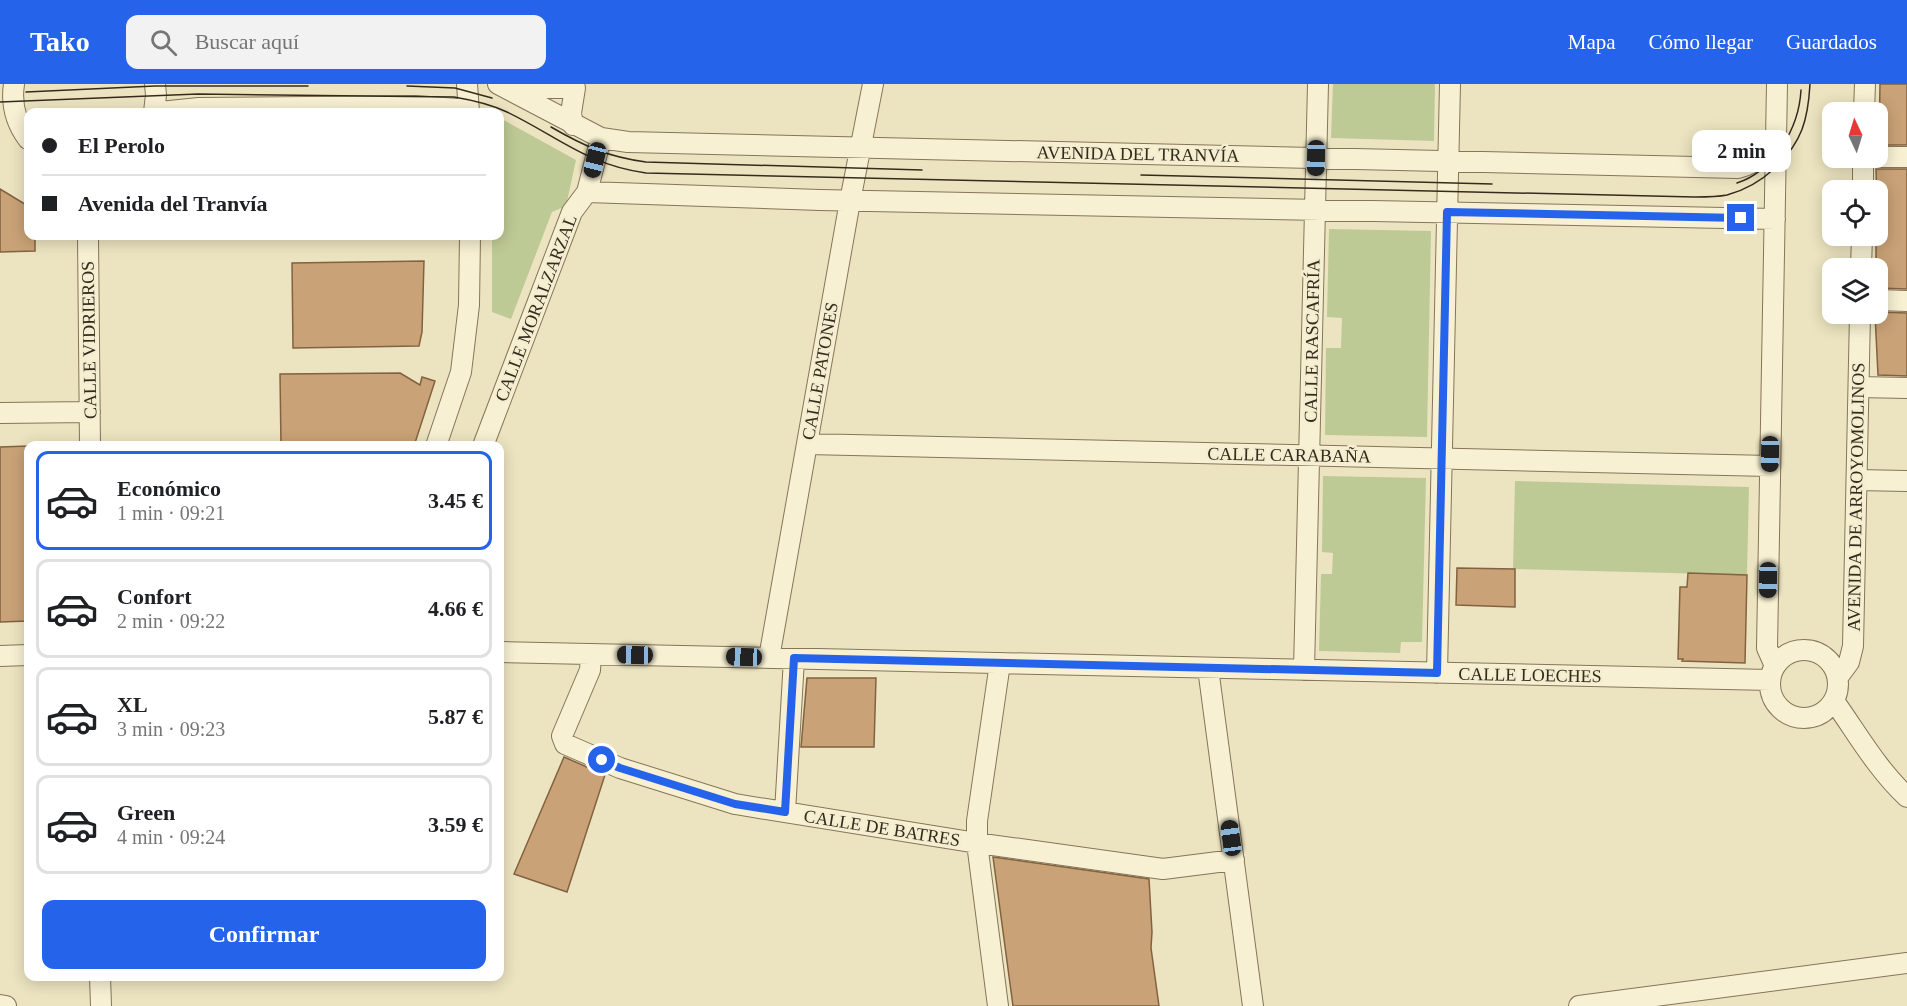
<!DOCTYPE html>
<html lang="es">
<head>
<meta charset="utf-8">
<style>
	body { margin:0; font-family:Georgia,serif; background:#f2f2f2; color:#202124; height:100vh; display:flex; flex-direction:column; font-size:22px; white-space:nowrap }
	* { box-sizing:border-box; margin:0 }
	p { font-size:20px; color:#757577 }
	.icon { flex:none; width:33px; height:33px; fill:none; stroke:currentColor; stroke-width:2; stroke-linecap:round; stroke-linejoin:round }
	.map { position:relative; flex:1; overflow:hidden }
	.side { position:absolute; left:24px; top:357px; width:480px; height:540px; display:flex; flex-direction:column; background:#fff; border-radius:12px; box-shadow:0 3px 15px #0003 }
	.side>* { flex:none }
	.top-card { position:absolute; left:24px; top:24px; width:480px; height:132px; border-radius:12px; box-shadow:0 3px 15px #0003; display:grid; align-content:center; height:132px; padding:0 18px; background:#fff }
	.needle { width:39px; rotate:356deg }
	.buttons { position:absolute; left:1822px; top:18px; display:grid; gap:12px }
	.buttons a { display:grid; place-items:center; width:66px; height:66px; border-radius:12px; background:#fff; box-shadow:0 3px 15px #0003; font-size:30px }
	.end { position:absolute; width:27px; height:27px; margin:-14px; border:8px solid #2563eb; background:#fff; box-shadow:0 0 0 3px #fff }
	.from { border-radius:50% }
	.bubble { position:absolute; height:42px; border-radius:12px; background:#fff; box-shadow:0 3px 15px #0003; font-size:20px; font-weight:600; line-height:42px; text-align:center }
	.car { position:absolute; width:18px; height:36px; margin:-18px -9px; border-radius:8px; box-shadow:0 0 4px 2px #0007; background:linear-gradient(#222 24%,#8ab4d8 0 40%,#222 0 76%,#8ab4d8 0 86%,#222 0) }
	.top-card b { display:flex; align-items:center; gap:21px; height:57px; font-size:22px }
	.top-card b+b { border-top:2px solid #e0e0e0 }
	.top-card i { width:15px; height:15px; background:#202124 }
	ul { padding:10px 0 0; list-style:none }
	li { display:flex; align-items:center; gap:18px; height:99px; margin:0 12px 9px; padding:0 6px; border:3px solid #e0e0e0; border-radius:12px }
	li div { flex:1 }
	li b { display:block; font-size:22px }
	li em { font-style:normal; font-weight:600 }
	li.selected { border-color:#2563eb }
	li>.icon { width:54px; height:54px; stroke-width:1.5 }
	.button { display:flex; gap:12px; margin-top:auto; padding:12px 18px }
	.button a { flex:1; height:69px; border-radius:12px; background:#2563eb; color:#fff; font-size:24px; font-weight:600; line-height:69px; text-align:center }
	header { display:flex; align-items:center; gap:36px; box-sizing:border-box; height:84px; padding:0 30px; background:#2563eb; color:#fff }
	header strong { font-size:28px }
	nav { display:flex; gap:33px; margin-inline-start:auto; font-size:21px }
	.search { width:420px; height:54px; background:#f2f2f2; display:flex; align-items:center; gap:15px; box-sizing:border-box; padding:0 21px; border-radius:12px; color:#757577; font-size:22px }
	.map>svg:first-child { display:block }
	.green { fill:#beca95 }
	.building { fill:#c9a277; stroke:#836240; stroke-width:1.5 }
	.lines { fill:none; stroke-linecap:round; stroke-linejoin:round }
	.minor-casing { stroke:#857559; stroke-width:22 }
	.minor { stroke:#f7f0d3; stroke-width:20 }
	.tram { stroke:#352b1d; stroke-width:1.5 }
	.route { stroke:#2563eb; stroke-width:8 }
	.labels { text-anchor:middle; stroke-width:5; stroke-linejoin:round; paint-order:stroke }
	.street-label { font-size:18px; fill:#352b1d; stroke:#f4edd0 }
</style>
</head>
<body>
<header>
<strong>Tako</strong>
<div class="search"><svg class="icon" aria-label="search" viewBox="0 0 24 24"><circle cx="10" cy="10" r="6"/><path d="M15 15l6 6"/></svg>Buscar aquí</div>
<nav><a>Mapa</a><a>Cómo llegar</a><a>Guardados</a></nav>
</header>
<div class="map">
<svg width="1907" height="922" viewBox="0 0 1907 922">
	<rect width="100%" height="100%" fill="#ece4c0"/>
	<path class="green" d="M1333 0H1435L1434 57 1331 54Z
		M500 34 576 76 566 122 552 128 511 235 492 228V152H500Z
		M1329 145 1431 147 1427 353 1325 351 1326 264H1341L1342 234 1327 233Z
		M1323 392 1426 394 1422 558H1401L1400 569 1319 567 1321 490H1332L1333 469 1322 468Z
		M1515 397 1749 403 1747 491 1513 485Z"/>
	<path class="building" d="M1880 0H1907V61H1879Z
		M1876 85H1907V205L1878 204V184H1876V152H1878Z
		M0 105 28 122V152H35V167L0 168Z
		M424 177 422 248 419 262 293 264 292 179Z
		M1878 228 1907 229V292L1878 291 1875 230H1878Z
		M400 289 420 301 422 293 435 297 414 362H281L280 290Z
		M28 362V537L0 538V363Z
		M1457 484 1515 485V523L1456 521Z
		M1688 489 1747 491 1745 579 1682 577 1683 575H1678L1680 503H1687Z
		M807 594H876L874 663H801Z
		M564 673 605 691 567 808 514 790Z
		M993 773 1149 795 1152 848 1151 864 1159 922H1013Z"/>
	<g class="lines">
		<g class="minor-casing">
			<path id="minor" d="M14 0C11 20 16 39 28 55
				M467 0 469 28
				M498 0 601 54 628 58 1738 84C1761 77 1765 72 1776 51
				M507 4H575L571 29 573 41
				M154 28 156 11 155 0
				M160 28 199 24 415 22 458 25 467 28
				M1864 28 1865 0
				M1878 73H1907
				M1863 106V74
				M587 108 820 116 1775 135
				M88 152 90 362
				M1861 184 1862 152
				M1878 216 1907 217
				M1859 303 1907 304
				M0 329 90 328
				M807 360 1770 382
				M436 362 461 288 469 221 470 152
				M483 362 572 128 587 108 601 54
				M1857 396 1907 397
				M1770 600a34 34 0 1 1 68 0a34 34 0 1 1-68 0Z
				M500 568 1770 596
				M591 570 590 586 562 652 565 660 620 684 735 720 753 723 977 759 1163 785 1234 776
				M0 572 28 571
				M769 574 850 117 873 0
				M1775 582 1767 564 1777 0
				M1208 584 1253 922
				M1304 586 1318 0
				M1437 589 1450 0
				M1838 593 1849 578 1853 562 1860 230
				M1834 617C1857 649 1877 685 1907 713
				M785 728 794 575
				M100 892 101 922
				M0 921 6 922
				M998 922 977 759V737L1000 579
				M1579 922 1907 879"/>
		</g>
		<use href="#minor" class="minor"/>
		<path class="tram" d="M407 2 455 4 492 14
			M26 8 155 2H308
			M0 18 198 10 454 13C472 16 490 20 507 28 557 52 587 81 646 89L1695 113C1705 113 1717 113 1727 111 1746 106 1761 97 1775 84 1802 58 1808 36 1810 0
			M551 43C584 62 608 73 646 78L922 86
			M1141 91 1492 100
			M1737 99C1774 87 1799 44 1801 6"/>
	</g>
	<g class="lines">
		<path class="route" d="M602 676 620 684 735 720 785 728 794 574 1437 589 1447 128 1741 134"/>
	</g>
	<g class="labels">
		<g class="street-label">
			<text transform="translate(1138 70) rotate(1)" y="6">AVENIDA DEL TRANVÍA</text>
			<text transform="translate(536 224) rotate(-69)" y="6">CALLE MORALZARZAL</text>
			<text transform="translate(89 256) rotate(-91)" y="6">CALLE VIDRIEROS</text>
			<text transform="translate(1312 257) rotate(-89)" y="6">CALLE RASCAFRÍA</text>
			<text transform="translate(820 287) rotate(-80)" y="6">CALLE PATONES</text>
			<text transform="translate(1289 371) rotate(1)" y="6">CALLE CARABAÑA</text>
			<text transform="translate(1856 413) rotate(-89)" y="6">AVENIDA DE ARROYOMOLINOS</text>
			<text transform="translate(1530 591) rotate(1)" y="6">CALLE LOECHES</text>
			<text transform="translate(882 744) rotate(9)" y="6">CALLE DE BATRES</text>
		</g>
	</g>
</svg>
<div class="buttons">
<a><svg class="needle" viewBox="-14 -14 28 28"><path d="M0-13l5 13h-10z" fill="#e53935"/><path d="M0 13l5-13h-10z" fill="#757577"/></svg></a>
<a><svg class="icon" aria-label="locate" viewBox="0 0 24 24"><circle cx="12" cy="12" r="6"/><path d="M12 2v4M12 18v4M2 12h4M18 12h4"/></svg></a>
<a><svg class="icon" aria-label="layers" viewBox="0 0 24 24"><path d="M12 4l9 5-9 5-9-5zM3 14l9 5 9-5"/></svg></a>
</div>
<i class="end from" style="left:602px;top:676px"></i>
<i class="end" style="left:1741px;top:134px"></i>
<div class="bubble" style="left:1692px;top:46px;width:99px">2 min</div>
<i class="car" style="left:1316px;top:74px;rotate:181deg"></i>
<i class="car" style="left:595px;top:76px;rotate:194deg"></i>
<i class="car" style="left:1770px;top:370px;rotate:181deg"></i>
<i class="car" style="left:1768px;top:496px;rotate:181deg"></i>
<i class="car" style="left:635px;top:571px;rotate:271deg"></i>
<i class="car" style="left:744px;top:573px;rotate:272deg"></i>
<i class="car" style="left:1231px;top:754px;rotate:352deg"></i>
<div class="top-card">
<b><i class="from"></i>El Perolo</b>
<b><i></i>Avenida del Tranvía</b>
</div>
<section class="side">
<ul>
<li class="selected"><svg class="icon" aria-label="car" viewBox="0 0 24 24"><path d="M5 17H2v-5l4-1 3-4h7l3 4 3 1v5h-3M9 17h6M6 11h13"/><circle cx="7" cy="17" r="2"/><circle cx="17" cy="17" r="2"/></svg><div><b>Económico</b><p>1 min · 09:21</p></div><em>3.45 €</em></li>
<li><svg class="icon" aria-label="car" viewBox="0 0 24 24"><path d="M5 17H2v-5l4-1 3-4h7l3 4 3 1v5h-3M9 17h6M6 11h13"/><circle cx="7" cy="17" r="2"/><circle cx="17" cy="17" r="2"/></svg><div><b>Confort</b><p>2 min · 09:22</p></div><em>4.66 €</em></li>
<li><svg class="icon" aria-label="car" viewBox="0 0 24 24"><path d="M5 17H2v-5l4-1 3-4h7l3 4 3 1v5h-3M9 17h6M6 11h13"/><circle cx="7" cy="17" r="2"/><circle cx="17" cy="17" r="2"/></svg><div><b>XL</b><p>3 min · 09:23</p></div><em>5.87 €</em></li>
<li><svg class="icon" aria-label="car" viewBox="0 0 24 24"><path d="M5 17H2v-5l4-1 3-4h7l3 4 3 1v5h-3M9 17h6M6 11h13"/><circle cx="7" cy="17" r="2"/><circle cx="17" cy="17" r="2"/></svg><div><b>Green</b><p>4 min · 09:24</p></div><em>3.59 €</em></li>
</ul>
<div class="button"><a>Confirmar</a></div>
</section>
</div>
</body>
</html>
